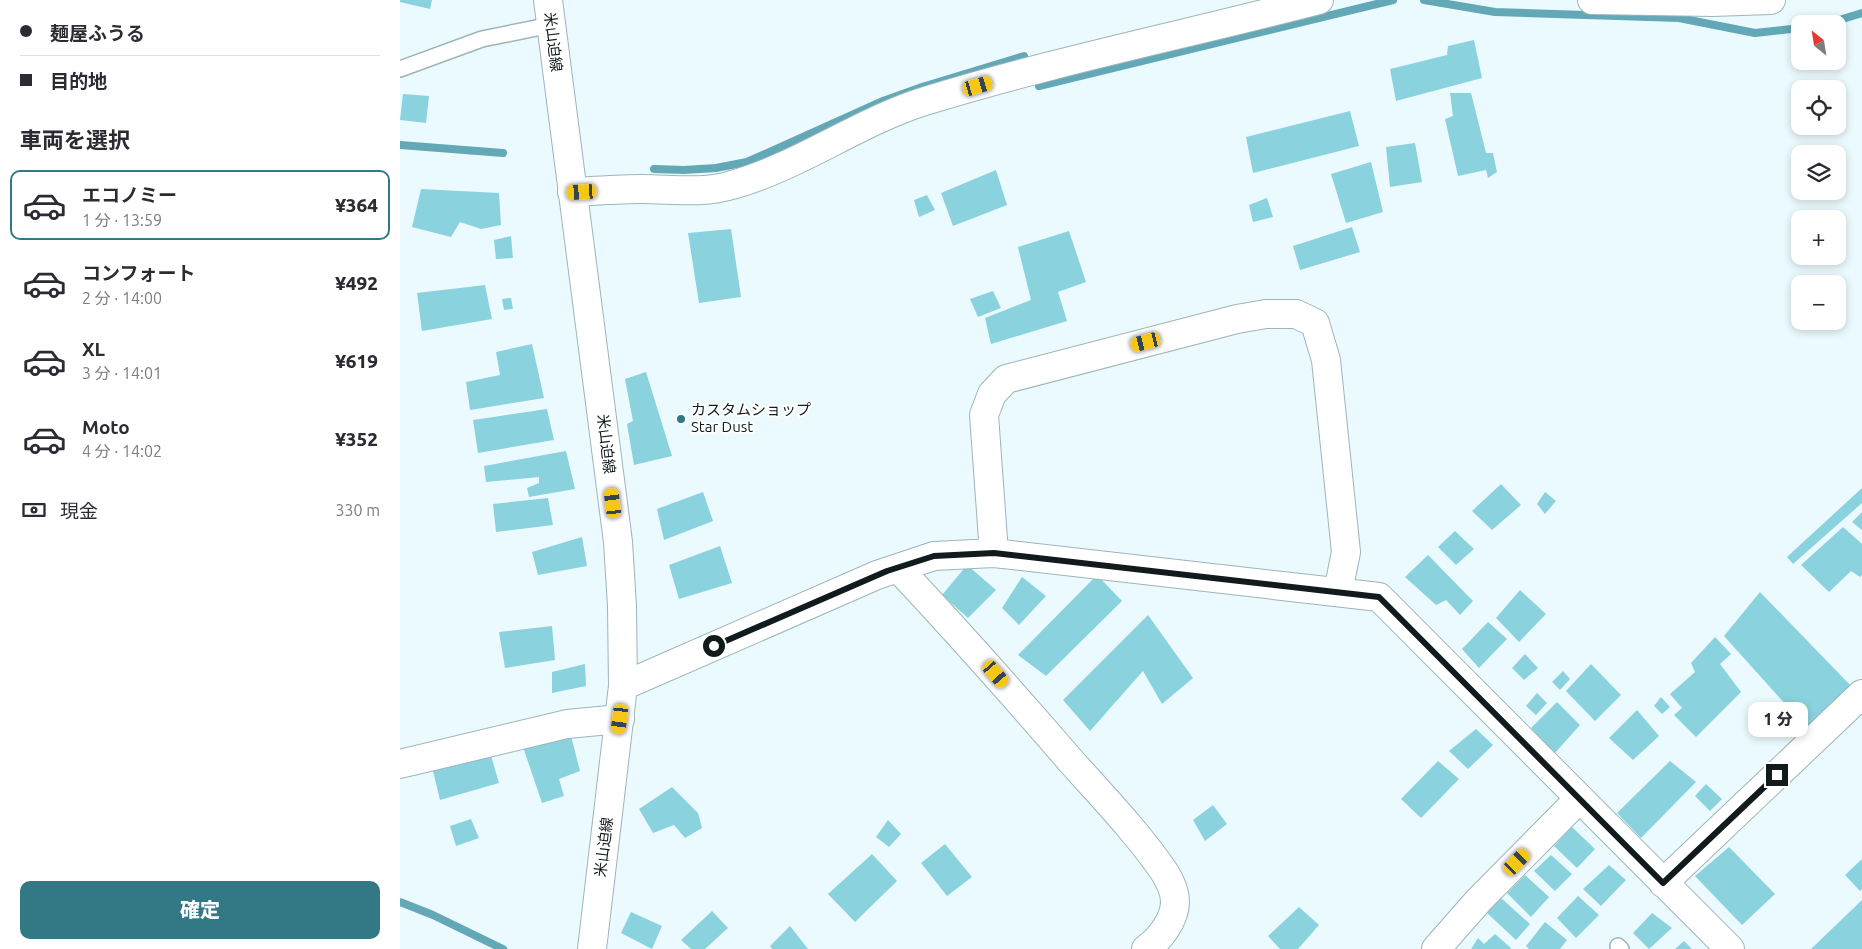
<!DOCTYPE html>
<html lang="ja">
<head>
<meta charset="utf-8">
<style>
	body { margin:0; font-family:Ubuntu,"Noto Sans JP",sans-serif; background:#f2f2f3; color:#2b2b33; height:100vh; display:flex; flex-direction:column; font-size:19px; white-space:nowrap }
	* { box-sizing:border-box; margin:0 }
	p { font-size:16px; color:#7c7c81 }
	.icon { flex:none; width:28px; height:28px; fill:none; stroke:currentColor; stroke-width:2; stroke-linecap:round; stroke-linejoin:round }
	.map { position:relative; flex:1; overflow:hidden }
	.details { display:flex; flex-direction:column; background:#fff; width:400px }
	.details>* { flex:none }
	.top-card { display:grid; align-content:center; height:110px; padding:0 20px; background:#fff }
	.needle { width:32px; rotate:330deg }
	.tools { position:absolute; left:1391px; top:15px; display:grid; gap:10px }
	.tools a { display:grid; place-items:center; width:55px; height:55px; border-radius:10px; background:#fff; box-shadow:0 2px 8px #0003; font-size:25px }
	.end { position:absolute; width:22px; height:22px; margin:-11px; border:6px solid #111a1c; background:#fff; box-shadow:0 0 0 2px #fff }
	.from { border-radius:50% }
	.bubble { position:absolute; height:35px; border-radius:10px; background:#fff; box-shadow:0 2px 8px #0003; font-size:16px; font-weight:800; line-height:35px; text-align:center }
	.car { position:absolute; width:15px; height:30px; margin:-15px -8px; border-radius:6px; box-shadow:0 0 4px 1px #0007; background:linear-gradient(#f5c518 24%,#345 0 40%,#f5c518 0 76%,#345 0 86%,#f5c518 0) }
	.top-card b { display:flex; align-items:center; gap:18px; height:48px; font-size:19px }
	.top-card b+b { border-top:1px solid #e1e1e2 }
	.top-card i { width:12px; height:12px; background:#2b2b33 }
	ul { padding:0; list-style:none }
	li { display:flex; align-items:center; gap:15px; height:70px; margin:0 10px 8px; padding:0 10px; border:2px solid transparent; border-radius:10px }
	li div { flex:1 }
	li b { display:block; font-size:19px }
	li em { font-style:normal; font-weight:800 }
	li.on { border-color:#337985 }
	li>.icon { width:45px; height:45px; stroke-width:1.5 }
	h2 { padding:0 20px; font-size:22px; line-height:60px }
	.pay { display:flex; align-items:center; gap:12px; height:55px; padding:0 20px; font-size:19px }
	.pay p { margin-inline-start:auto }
	.cta { display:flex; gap:10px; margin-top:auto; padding:10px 20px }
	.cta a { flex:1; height:58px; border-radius:10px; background:#337985; color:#fff; font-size:20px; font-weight:800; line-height:58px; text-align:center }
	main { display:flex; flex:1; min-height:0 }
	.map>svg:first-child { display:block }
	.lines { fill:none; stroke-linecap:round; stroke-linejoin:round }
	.stream { stroke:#63a8b6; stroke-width:8 }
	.building { fill:#8bd2df }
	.lane-casing { stroke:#9cb5ba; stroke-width:18 }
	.street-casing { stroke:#9cb5ba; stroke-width:30 }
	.secondary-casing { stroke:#9cb5ba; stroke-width:30 }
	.lane { stroke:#fff; stroke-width:15 }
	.street { stroke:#fff; stroke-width:28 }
	.secondary { stroke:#fff; stroke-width:28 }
	.route { stroke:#111a1c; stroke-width:6 }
	.poi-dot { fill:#337985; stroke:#fff; stroke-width:2 }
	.labels { text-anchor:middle; stroke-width:4; stroke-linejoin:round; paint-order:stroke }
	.street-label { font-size:15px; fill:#111a1c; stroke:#fff }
	.poi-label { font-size:15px; fill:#111a1c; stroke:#fff; text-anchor:start }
</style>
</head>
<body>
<main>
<section class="details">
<div class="top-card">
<b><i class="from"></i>麺屋ふうる</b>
<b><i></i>目的地</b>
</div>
<h2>車両を選択</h2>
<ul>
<li class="on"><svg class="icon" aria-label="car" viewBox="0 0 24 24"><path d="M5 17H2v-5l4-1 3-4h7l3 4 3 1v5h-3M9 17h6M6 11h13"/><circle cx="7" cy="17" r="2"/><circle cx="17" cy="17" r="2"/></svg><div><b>エコノミー</b><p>1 分 · 13:59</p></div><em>¥364</em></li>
<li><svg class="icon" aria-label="car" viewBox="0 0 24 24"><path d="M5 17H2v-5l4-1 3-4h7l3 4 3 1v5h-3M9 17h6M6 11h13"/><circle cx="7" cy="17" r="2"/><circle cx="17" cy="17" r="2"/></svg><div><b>コンフォート</b><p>2 分 · 14:00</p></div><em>¥492</em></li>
<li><svg class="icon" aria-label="car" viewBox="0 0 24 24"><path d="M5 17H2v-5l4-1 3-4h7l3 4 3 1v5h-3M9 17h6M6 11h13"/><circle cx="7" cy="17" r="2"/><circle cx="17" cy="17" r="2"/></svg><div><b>XL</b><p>3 分 · 14:01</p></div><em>¥619</em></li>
<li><svg class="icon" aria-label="car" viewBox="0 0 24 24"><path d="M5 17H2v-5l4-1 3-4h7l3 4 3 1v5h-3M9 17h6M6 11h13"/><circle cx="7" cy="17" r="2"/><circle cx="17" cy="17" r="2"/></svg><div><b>Moto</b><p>4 分 · 14:02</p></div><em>¥352</em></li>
</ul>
<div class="pay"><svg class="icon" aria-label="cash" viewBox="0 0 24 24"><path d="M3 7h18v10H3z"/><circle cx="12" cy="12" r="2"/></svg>現金<p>330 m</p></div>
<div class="cta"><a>確定</a></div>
</section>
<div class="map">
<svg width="1462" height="949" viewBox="0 0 1462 949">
	<rect width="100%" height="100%" fill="#ebfafe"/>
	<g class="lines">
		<path class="stream" d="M1024 0 1095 12 1279 18 1355 33 1400 28
			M1426 24 1462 13
			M639 86 993 0
			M0 145 103 153
			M254 169 284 170 316 168 347 162 483 101 522 87 624 56
			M0 902 33 915 103 949"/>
	</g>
	<path class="building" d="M0 0H32L30 9 0 2Z
		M1074 40 1082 78 996 101 990 69 1047 55 1048 46Z
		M1050 93H1071L1086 153H1093L1097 172 1088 178 1086 170 1058 176 1045 119 1053 116Z
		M3 94 29 96 26 123 0 120Z
		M950 111 959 146 853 173 846 137Z
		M1015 143 1022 182 990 187 986 147Z
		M971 162 983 212 946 223 931 174Z
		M596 170 607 205 553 226 541 193Z
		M21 189 99 193 101 225 81 229 60 222 51 237 12 227Z
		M527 195 535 210 519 217 514 200Z
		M867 198 873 217 853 222 849 205Z
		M952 227 960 252 900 270 893 246Z
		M331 229 341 297 299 303 288 233Z
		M669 231 686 282 658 292 667 321 591 344 585 318 631 300 618 247Z
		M111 236 113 258 96 259 94 240Z
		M85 285 92 319 22 331 17 293Z
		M593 291 601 308 578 317 570 299Z
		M111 298 113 309 104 310 102 299Z
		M132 344 144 398 70 410 66 382 100 375 96 352Z
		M246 372 272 456 234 465 227 424 233 421 225 379Z
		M147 409 154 440 78 453 73 420Z
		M166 451 175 489 129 497 127 488 139 483V477L86 482 84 466Z
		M1101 484 1121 505 1092 530 1072 511Z
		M1462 488V503L1393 564 1387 557Z
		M303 492 313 521 264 540 257 509Z
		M1145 492 1156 501 1145 514 1137 504Z
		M148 498 153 525 96 532 93 504Z
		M1462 512V530L1452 522Z
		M1443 527 1462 544V575L1460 577 1451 571 1429 592 1401 565Z
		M1055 531 1074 549 1056 565 1038 547Z
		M182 537 187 566 138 575 132 552Z
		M320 546 332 583 279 599 269 565Z
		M1028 555 1073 601 1060 615 1046 600 1036 605 1005 577Z
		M567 565 596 590 568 618 542 595Z
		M697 575 722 601 646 676 618 655Z
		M622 577 646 596 619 625 602 608Z
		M1120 590 1146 614 1119 642 1096 618Z
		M1360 592 1452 687 1399 740 1388 728 1396 716 1324 636Z
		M748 615 793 678 762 704 743 671 690 731 663 700Z
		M1088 622 1107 639 1079 668 1062 649Z
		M152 626 155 660 105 668 99 632Z
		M1315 637 1331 654 1320 664 1341 692 1296 737 1274 715 1282 708 1270 694 1295 672 1291 663Z
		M1125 654 1138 668 1124 680 1112 668Z
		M185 664 186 686 152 693V672Z
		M1191 664 1221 695 1195 721 1166 691Z
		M1163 671 1170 679 1160 690 1152 682Z
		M1137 693 1147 703 1136 715 1126 706Z
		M1261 697 1270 707 1262 714 1254 706Z
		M1157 702 1180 725 1154 754 1131 728Z
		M1237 710 1259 736 1233 760 1209 738Z
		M169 728 180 771 159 779 164 796 142 803 121 741Z
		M1076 729 1093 745 1068 769 1049 751Z
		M89 749 99 783 40 800 32 767Z
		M1038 761 1059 779 1021 818 1001 799Z
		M1270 761 1296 782 1241 838 1217 813Z
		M1306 784 1322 799 1310 811 1295 796Z
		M272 787 298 813 302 828 285 838 274 825 253 833 239 809Z
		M813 805 827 824 805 841 793 820Z
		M71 819 79 838 56 846 50 826Z
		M488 820 501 834 489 847 476 837Z
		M1172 827 1195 849 1177 868 1154 846Z
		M545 844 572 877 547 896 521 863Z
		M1329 847 1375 894 1342 925 1295 876Z
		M472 854 497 881 455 922 428 894Z
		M1151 855 1172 874 1155 891 1134 871Z
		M1462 859V889L1460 891 1445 875Z
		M1209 865 1226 880 1201 906 1183 889Z
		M1125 875 1149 897 1131 917 1107 893Z
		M1178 896 1199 915 1176 938 1157 918Z
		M1100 897 1130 924 1116 940 1086 912Z
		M1462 900V949H1411Z
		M899 907 919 925 898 949H880L868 936Z
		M312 911 328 928 305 949H291L281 940Z
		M231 912 262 926 252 949 221 933Z
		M1252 913 1272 928 1249 949 1233 933Z
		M1145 922 1167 940 1160 949H1129L1126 946Z
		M390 926 408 949H372L370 946Z
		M1095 934 1111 948 1110 949H1071L1078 938 1084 944Z
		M1284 941 1292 949H1275Z"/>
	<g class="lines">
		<g class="lane-casing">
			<path id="lane" d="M0 69 82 39 151 25
				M1218 946 1221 949"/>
		</g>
		<g class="street-casing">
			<path id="street" d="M1192 0 1312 2 1371 0
				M172 192C195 191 219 189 242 189 272 189 303 194 332 185 400 166 458 122 525 101 655 61 788 34 919 0
				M594 553 584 415 592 394 606 379 837 319 866 314H896L915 323 926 360 946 552 938 592
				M498 568C557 631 614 695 670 760 702 796 736 831 763 870 769 879 775 892 775 902 775 920 759 940 746 949
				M223 686 477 575 534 556 594 553 979 597 1330 949
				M0 764 167 724 220 719
				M1263 883 1462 694
				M1036 949 1079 900 1179 799"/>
		</g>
		<g class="secondary-casing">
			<path id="secondary" d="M148 0 218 542 222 606 223 686 192 949"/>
		</g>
		<use href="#lane" class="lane"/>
		<use href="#street" class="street"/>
		<use href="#secondary" class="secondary"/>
	</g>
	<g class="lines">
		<path class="route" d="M314 646 487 571 534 556 594 553 979 597 1263 883 1377 775"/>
	</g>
	<circle class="poi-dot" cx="281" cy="419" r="5"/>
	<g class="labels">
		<g class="street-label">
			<text transform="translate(153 42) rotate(83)" y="5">米山迫線</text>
			<text transform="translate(206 444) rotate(83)" y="5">米山迫線</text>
			<text transform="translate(204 847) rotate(-83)" y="5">米山迫線</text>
		</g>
		<g class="poi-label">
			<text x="291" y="415">カスタムショップ<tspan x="291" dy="17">Star Dust</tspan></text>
		</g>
	</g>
</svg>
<div class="tools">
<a><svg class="needle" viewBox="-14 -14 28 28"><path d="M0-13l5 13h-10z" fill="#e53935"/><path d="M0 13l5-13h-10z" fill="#7c7c81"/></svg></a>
<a><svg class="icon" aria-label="locate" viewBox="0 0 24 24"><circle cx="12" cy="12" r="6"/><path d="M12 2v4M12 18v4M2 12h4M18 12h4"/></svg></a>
<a><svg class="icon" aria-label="layers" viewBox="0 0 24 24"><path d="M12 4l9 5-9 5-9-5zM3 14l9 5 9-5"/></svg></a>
<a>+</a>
<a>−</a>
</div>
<i class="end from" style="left:314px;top:646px"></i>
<i class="end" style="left:1377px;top:775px"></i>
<div class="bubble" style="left:1348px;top:702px;width:60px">1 分</div>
<i class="car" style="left:578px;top:86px;rotate:74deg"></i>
<i class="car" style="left:182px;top:192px;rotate:267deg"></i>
<i class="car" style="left:746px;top:342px;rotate:256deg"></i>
<i class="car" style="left:213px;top:503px;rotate:353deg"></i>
<i class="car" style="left:596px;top:674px;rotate:139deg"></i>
<i class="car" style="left:220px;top:719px;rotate:187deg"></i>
<i class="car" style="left:1117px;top:862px;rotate:44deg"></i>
</div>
</main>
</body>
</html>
